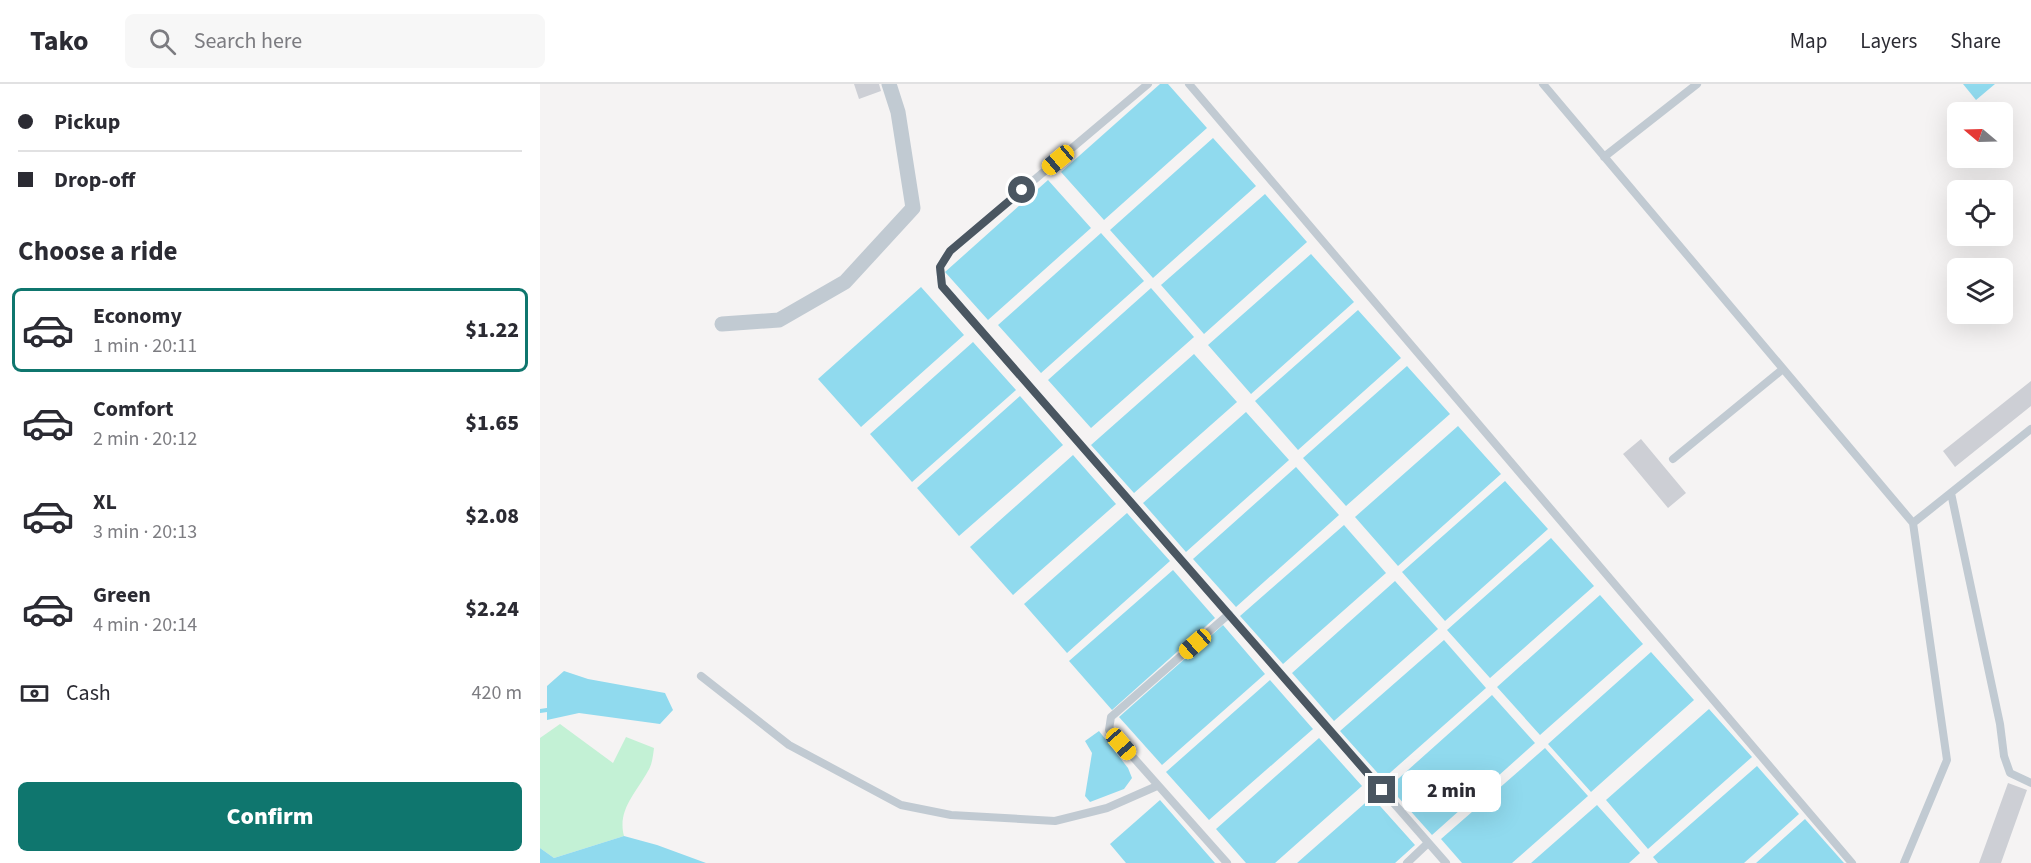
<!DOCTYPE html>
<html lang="en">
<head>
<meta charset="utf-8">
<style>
	body { margin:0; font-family:"Source Sans 3",sans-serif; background:#f7f7f7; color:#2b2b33; height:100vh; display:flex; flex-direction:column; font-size:22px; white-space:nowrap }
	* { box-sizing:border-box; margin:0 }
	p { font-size:20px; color:#7c7c81 }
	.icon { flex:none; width:33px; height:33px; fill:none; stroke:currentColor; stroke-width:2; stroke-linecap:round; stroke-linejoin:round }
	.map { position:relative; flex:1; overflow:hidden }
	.drawer { display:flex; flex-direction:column; background:#fff; width:540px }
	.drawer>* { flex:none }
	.top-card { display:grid; align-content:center; height:132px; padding:0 18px; background:#fff }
	.needle { width:39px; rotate:289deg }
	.controls { position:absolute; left:1407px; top:18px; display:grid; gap:12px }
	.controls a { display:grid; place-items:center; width:66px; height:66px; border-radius:9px; background:#fff; box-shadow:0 6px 24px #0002; font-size:30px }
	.end { position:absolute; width:27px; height:27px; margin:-14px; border:8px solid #4a5661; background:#fff; box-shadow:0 0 0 3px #fff }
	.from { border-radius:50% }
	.bubble { position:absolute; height:42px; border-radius:9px; background:#fff; box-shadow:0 6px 24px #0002; font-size:20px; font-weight:800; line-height:42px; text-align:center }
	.car { position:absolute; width:18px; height:36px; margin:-18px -9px; border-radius:8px; box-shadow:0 0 4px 2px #0007; background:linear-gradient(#f5c518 24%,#345 0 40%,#f5c518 0 76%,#345 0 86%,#f5c518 0) }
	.top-card b { display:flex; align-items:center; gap:21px; height:57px; font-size:22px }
	.top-card b+b { border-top:2px solid #e1e1e2 }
	.top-card i { width:15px; height:15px; background:#2b2b33 }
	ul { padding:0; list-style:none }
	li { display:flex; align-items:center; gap:18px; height:84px; margin:0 12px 9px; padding:0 6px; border:3px solid transparent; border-radius:9px }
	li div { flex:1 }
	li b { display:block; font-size:22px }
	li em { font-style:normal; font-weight:800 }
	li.active { border-color:#0f766e }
	li>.icon { width:54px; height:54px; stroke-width:1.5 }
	h2 { padding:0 18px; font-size:27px; line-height:72px }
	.pay { display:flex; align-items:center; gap:15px; height:66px; padding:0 18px; font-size:22px }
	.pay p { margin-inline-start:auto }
	.primary-button { display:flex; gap:12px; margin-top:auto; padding:12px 18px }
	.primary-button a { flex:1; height:69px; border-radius:9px; background:#0f766e; color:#fff; font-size:24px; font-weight:800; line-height:69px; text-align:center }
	header { display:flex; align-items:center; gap:36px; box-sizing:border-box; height:84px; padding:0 30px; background:#fff; border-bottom:2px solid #e1e1e2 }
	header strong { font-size:28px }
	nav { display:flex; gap:33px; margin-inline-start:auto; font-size:21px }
	.search { width:420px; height:54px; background:#f7f7f7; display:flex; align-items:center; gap:15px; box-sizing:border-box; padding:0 21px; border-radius:9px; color:#7c7c81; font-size:22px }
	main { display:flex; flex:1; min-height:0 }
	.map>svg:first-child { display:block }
	.green { fill:#c3f1d5 }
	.water { fill:#90daee }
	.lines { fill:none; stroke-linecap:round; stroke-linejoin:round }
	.stream { stroke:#90daee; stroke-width:4 }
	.building { fill:#cdcfd5 }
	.lane { stroke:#c1cad2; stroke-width:8 }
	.street { stroke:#c1cad2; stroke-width:15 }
	.route { stroke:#4a5661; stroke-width:8 }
</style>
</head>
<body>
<header>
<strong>Tako</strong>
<div class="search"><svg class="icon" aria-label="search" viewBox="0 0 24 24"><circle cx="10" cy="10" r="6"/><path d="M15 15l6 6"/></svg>Search here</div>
<nav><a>Map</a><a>Layers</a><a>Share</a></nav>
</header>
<main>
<section class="drawer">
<div class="top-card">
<b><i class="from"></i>Pickup</b>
<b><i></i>Drop-off</b>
</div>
<h2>Choose a ride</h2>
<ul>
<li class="active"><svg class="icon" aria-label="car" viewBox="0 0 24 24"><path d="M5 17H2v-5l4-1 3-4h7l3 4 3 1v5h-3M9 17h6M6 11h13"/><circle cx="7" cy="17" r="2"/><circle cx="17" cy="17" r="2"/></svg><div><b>Economy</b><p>1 min · 20:11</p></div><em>$1.22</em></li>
<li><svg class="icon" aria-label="car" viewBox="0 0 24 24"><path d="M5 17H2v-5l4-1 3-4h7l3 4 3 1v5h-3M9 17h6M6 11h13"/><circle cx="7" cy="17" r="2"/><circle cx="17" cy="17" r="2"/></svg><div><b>Comfort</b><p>2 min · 20:12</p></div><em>$1.65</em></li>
<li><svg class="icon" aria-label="car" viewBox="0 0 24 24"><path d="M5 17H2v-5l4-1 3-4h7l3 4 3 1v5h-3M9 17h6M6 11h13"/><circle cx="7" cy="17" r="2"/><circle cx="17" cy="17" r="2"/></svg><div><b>XL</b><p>3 min · 20:13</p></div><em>$2.08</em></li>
<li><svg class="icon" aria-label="car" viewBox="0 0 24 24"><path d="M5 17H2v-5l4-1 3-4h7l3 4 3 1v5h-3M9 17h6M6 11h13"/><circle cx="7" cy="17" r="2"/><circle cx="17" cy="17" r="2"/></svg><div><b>Green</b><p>4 min · 20:14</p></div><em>$2.24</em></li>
</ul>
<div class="pay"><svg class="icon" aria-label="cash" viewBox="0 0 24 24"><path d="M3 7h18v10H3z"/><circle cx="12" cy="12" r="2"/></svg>Cash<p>420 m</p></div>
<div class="primary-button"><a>Confirm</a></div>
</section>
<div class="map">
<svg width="1491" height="779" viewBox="0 0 1491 779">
	<rect width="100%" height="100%" fill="#f5f3f3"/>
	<path class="green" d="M20 640 73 679 86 653 114 664C113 672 112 681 108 687 96 709 77 726 84 752L14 774 0 764V654Z"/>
	<path class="water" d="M620 0H628L667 44 564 136 521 88Z
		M1423 0H1455L1436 16Z
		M673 54 716 102 613 194 570 146Z
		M508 96 551 144 448 236 405 188Z
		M725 110 767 158 664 250 621 201Z
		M561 149 604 197 501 289 458 241Z
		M771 170 814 218 711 310 668 261Z
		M381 203 424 251 321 343 278 295Z
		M611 204 654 253 551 344 508 296Z
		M818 226 861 274 758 366 715 317Z
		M433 258 476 306 372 398 330 350Z
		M654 270 697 318 594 409 551 361Z
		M867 282 910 330 806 422 763 374Z
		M480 312 523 361 419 452 377 404Z
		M706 328 749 376 646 468 603 419Z
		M918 342 961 390 858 482 815 433Z
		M533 371 576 420 473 511 430 463Z
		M756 383 799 431 696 523 653 475Z
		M965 397 1008 445 905 537 862 488Z
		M587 429 630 477 527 569 484 520Z
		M804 441 846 489 743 580 700 532Z
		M1011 454 1054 502 950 594 907 546Z
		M633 486 675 534 572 626 529 577Z
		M855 497 898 545 794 637 752 589Z
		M1060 511 1103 560 1000 651 957 603Z
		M683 541 725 590 622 681 579 633Z
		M904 556 946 604 843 695 800 647Z
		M1111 568 1154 616 1051 708 1008 660Z
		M24 587 48 595 125 609 133 626 120 640 39 629 7 636V602Z
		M730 596 773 645 669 736 626 688Z
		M952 611 995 659 892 751 849 703Z
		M1169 625 1212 673 1108 765 1066 716Z
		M559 647 588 684 592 694 584 705 550 718 545 712 552 669 545 657Z
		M779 654 822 702 735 779H706L676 745Z
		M1005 664 1048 712 972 779H922L901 755Z
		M1217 682 1259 730 1204 779H1118L1113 773Z
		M832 713 875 761 855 779H757Z
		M620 716 675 779H586L570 760Z
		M1057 721 1100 769 1089 779H991Z
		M1265 735 1304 779H1216Z
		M84 752 117 761 166 779H0V764L14 774Z"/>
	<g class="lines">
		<path class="stream" d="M0 627 7 626"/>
	</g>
	<path class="building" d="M314 0H339L341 7 319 15Z
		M1491 297V322L1415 383 1403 367Z
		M1101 355 1146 409 1128 424 1083 370Z
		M1468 699 1487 706 1461 779H1439Z"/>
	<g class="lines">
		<path class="lane" d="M608 0 410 167 400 183 402 202 906 779
			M649 0 1312 779
			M1003 0 1373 439
			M1064 73 1157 0
			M1133 375 1243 285
			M1411 409 1460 640 1464 672 1470 689 1491 699
			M161 592 249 661 361 721 411 731 515 737 567 724 617 702
			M687 779 569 646 571 633 689 530
			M867 779 888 759
			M1364 779 1407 676 1373 439 1491 345"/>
		<path class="street" d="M182 240 239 236 305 198 373 124 358 28 349 0"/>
	</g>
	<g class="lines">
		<path class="route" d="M482 106 410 167 400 183 402 202 842 706"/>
	</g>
</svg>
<div class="controls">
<a><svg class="needle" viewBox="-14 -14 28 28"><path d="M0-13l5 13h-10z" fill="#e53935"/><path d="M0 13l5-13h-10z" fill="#7c7c81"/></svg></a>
<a><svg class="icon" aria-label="locate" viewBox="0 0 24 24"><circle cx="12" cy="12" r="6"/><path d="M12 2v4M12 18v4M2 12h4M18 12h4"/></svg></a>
<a><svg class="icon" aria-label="layers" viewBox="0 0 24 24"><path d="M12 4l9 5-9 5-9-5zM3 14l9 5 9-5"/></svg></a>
</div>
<i class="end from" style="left:482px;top:106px"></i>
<i class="end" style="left:842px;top:706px"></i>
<div class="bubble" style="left:862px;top:686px;width:99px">2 min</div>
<i class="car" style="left:518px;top:76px;rotate:230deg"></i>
<i class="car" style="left:655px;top:560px;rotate:229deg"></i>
<i class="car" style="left:581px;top:660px;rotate:139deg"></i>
</div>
</main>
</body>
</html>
